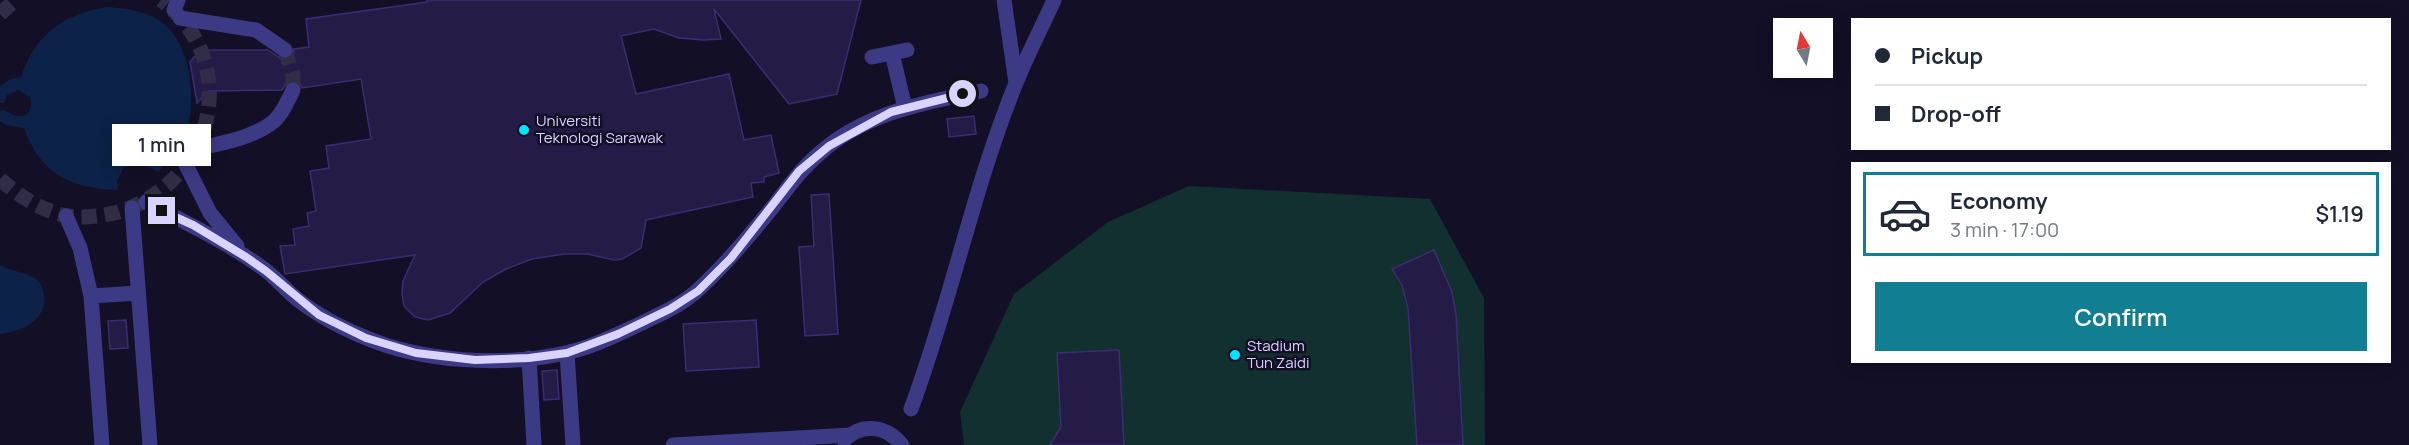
<!DOCTYPE html>
<html lang="en">
<head>
<meta charset="utf-8">
<style>
	body { margin:0; font-family:Manrope,sans-serif; background:#f2f2f3; color:#1f2937; height:100vh; display:flex; flex-direction:column; font-size:22px; white-space:nowrap }
	* { box-sizing:border-box; margin:0 }
	p { font-size:20px; color:#747a83 }
	.icon { flex:none; width:33px; height:33px; fill:none; stroke:currentColor; stroke-width:2; stroke-linecap:round; stroke-linejoin:round }
	.map { position:relative; flex:1; overflow:hidden }
	.details { position:absolute; left:1851px; top:162px; width:540px; height:201px; display:flex; flex-direction:column; background:#fff; border-radius:0px; box-shadow:0 3px 15px #0003 }
	.details>* { flex:none }
	.banner { position:absolute; left:1851px; top:18px; width:540px; height:132px; border-radius:0px; box-shadow:0 3px 15px #0003; display:grid; align-content:center; height:132px; padding:0 24px; background:#fff }
	.needle { width:39px; rotate:350deg }
	.fabs { position:absolute; left:1773px; top:18px; display:grid; gap:12px }
	.fabs a { display:grid; place-items:center; width:60px; height:60px; border-radius:0px; background:#fff; box-shadow:0 3px 15px #0003; font-size:30px }
	.end { position:absolute; width:27px; height:27px; margin:-14px; border:8px solid #d9d4ff; background:#111; box-shadow:0 0 0 3px #111 }
	.from { border-radius:50% }
	.bubble { position:absolute; height:42px; border-radius:0px; background:#fff; box-shadow:0 3px 15px #0003; font-size:20px; font-weight:600; line-height:42px; text-align:center }
	.banner b { display:flex; align-items:center; gap:21px; height:57px; font-size:22px }
	.banner b+b { border-top:2px solid #e0e1e3 }
	.banner i { width:15px; height:15px; background:#1f2937 }
	ul { padding:10px 0 0; list-style:none }
	li { display:flex; align-items:center; gap:18px; height:84px; margin:0 12px 9px; padding:0 12px; border:3px solid transparent; border-radius:0px }
	li div { flex:1 }
	li b { display:block; font-size:22px }
	li em { font-style:normal; font-weight:600 }
	li.selected { border-color:#117e91 }
	li>.icon { width:54px; height:54px; stroke-width:1.5 }
	.button { display:flex; gap:12px; margin-top:auto; padding:12px 24px }
	.button a { flex:1; height:69px; border-radius:0px; background:#117e91; color:#fff; font-size:24px; font-weight:600; line-height:69px; text-align:center }
	.map>svg:first-child { display:block }
	.green { fill:#12302f }
	.water { fill:#0c2248 }
	.building { fill:#241b47; stroke:#3b2d73; stroke-width:1.5 }
	.lines { fill:none; stroke-linecap:round; stroke-linejoin:round }
	.minor-tunnel { stroke:#312d47; stroke-width:15; stroke-dasharray:15 8; stroke-linecap:butt }
	.minor { stroke:#3d3a85; stroke-width:15 }
	.route { stroke:#d9d4ff; stroke-width:8 }
	.poi-dot { fill:#00e5ff; stroke:#130f26; stroke-width:2 }
	.labels { text-anchor:middle; stroke-width:5; stroke-linejoin:round; paint-order:stroke }
	.poi-label { font-size:15px; fill:#d9d4ff; stroke:#130f26; text-anchor:start }
</style>
</head>
<body>
<div class="map">
<svg width="2409" height="445" viewBox="0 0 2409 445">
	<rect width="100%" height="100%" fill="#130f26"/>
	<path class="green" d="M1189 186 1430 199 1484 298 1485 445H964L960 412 1014 294 1108 222Z"/>
	<path class="water" d="M106 7C125 8 147 11 163 23 190 44 196 95 188 126 184 144 170 160 158 172L141 163 124 167 117 181 118 190C72 189 40 174 24 128L6 125 0 121V111L5 110C18 121 36 117 30 97L19 90 7 95 4 103H0V86L11 79 21 77C35 35 62 15 106 7Z
		M0 265C11 271 26 272 36 279 41 282 43 289 44 295 48 320 21 332 0 334Z"/>
	<path class="building" d="M427 0H861L837 94 789 104 714 9 721 39 704 40 679 38 654 29 621 36 636 94 729 74 744 140 771 135 779 173 764 177V182L751 183 753 197 646 220 641 248 622 259 614 260 587 254H564L532 259 506 269 483 282 450 313 428 320 415 317 404 306 402 294 403 281 415 255 285 274 280 246 295 245 293 229 309 226 307 213 316 211 310 171 329 168 326 146 371 139 361 79 302 88 298 81 292 80 287 82 282 90 209 91 197 103 190 62 200 50H268L280 58 289 59 293 55 294 49 309 47 306 19 427 2Z
		M974 116 976 134 949 137 947 119Z
		M829 194 838 334 805 336 799 247 814 246 811 195Z
		M1434 250 1452 292 1456 314 1463 445H1417L1408 308 1402 285 1392 269Z
		M126 320 128 348 110 349 108 321Z
		M756 320 759 367 686 371 683 324Z
		M1119 350 1124 445H1050L1061 427 1057 353Z
		M557 370 559 399 544 400 542 371Z"/>
	<g class="lines">
		<path class="minor-tunnel" d="M0 14 15 0
			M285 50 293 75V90
			M0 179C19 196 39 209 63 215 79 219 103 216 118 212 214 183 244 62 161 0"/>
		<path class="minor" d="M1004 0 1016 83
			M174 10 178 0
			M180 18 256 30 285 50
			M892 53 905 108
			M872 57 907 50
			M197 149C221 143 253 138 273 122 282 114 288 101 293 90
			M186 165 210 213 237 246
			M146 202C186 223 227 242 264 269 276 278 285 289 297 299 317 315 340 327 364 337 422 362 504 367 565 353 591 348 618 334 642 323 662 313 684 304 700 288 726 264 749 236 772 208 790 185 803 166 827 147 871 112 927 102 981 91
			M132 208 150 445
			M66 216 80 248 91 296 102 445
			M91 296 138 293
			M567 353 573 445
			M529 358 534 445
			M911 409C951 302 973 188 1016 83 1027 55 1042 27 1054 0
			M844 440C862 422 887 426 902 445
			M673 445 850 435"/>
	</g>
	<g class="lines">
		<path class="route" d="M162 211 193 225 246 257 266 271 319 315 366 338 416 353 475 360 529 358 567 353 618 334 670 309 698 291 731 258 799 171 829 146 891 112 963 94"/>
	</g>
	<g class="poi-dot">
		<circle cx="524" cy="130" r="6"/>
		<circle cx="1235" cy="355" r="6"/>
	</g>
	<g class="labels">
		<g class="poi-label">
			<text x="536" y="126">Universiti<tspan x="536" dy="17">Teknologi Sarawak</tspan></text>
			<text x="1247" y="351">Stadium<tspan x="1247" dy="17">Tun Zaidi</tspan></text>
		</g>
	</g>
</svg>
<div class="fabs">
<a><svg class="needle" viewBox="-14 -14 28 28"><path d="M0-13l5 13h-10z" fill="#e53935"/><path d="M0 13l5-13h-10z" fill="#747a83"/></svg></a>
</div>
<i class="end from" style="left:963px;top:94px"></i>
<i class="end" style="left:162px;top:211px"></i>
<div class="bubble" style="left:112px;top:124px;width:99px">1 min</div>
<div class="banner">
<b><i class="from"></i>Pickup</b>
<b><i></i>Drop-off</b>
</div>
<section class="details">
<ul>
<li class="selected"><svg class="icon" aria-label="car" viewBox="0 0 24 24"><path d="M5 17H2v-5l4-1 3-4h7l3 4 3 1v5h-3M9 17h6M6 11h13"/><circle cx="7" cy="17" r="2"/><circle cx="17" cy="17" r="2"/></svg><div><b>Economy</b><p>3 min · 17:00</p></div><em>$1.19</em></li>
</ul>
<div class="button"><a>Confirm</a></div>
</section>
</div>
</body>
</html>
